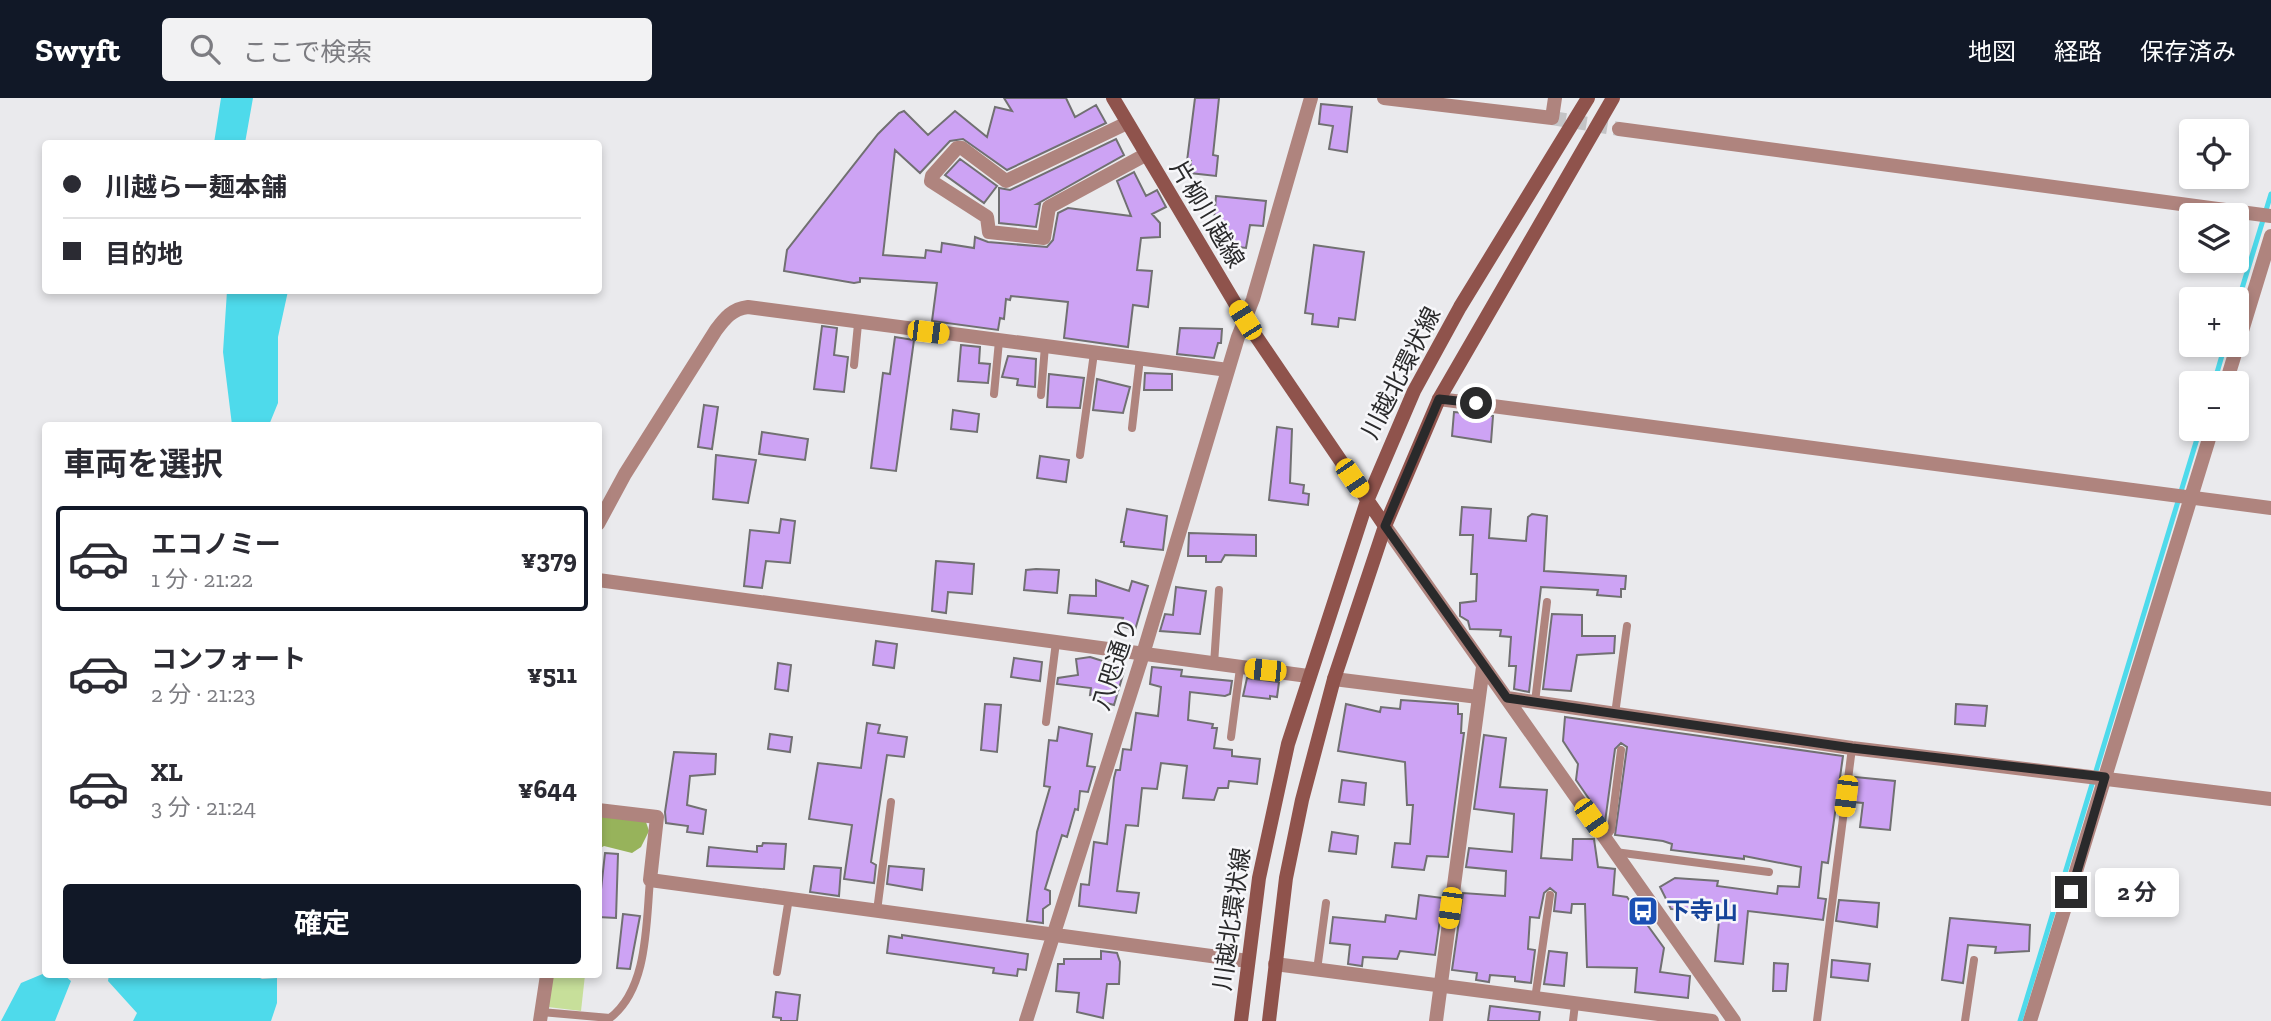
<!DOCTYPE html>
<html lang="ja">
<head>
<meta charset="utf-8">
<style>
	body { margin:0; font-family:"Zilla Slab","Noto Sans JP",serif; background:#f2f2f3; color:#2b2b33; height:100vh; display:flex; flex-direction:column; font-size:26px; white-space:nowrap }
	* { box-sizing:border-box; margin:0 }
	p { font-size:23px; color:#7c7c81 }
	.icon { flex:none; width:38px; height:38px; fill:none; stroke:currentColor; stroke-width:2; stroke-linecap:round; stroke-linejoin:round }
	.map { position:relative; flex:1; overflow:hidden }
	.drawer { position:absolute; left:42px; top:324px; width:560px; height:556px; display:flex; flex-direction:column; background:#fff; border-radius:7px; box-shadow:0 4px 10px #0003 }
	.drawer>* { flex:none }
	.top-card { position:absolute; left:42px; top:42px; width:560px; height:154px; border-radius:7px; box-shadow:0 4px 10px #0003; display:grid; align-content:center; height:154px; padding:0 21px; background:#fff }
	.tools { position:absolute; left:2179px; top:21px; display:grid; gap:14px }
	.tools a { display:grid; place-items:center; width:70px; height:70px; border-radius:7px; background:#fff; box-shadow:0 4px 10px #0003; font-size:35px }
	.end { position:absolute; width:32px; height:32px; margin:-16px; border:9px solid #2a2a2b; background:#fff; box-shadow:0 0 0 4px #fff }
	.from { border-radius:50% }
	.bubble { position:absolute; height:49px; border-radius:7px; background:#fff; box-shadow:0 4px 10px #0003; font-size:23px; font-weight:700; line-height:49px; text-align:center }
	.car { position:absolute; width:21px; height:42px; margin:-21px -10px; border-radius:9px; box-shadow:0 0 5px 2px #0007; background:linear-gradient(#f5c518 24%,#345 0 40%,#f5c518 0 76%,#345 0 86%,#f5c518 0) }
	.top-card b { display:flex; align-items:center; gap:24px; height:66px; font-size:26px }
	.top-card b+b { border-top:2px solid #e1e1e2 }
	.top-card i { width:18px; height:18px; background:#2b2b33 }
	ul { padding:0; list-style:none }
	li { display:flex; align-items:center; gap:21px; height:105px; margin:0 14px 10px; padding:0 7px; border:4px solid transparent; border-radius:7px }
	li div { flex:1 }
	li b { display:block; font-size:26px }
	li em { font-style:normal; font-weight:700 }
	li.on { border-color:#111827 }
	li>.icon { width:63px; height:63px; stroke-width:1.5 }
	h2 { padding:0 21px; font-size:32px; line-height:84px }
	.cta { display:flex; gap:14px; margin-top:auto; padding:14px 21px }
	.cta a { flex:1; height:80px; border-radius:7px; background:#111827; color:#fff; font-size:28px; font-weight:700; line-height:80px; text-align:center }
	header { display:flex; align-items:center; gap:42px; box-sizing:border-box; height:98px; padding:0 35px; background:#111827; color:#fff }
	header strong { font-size:33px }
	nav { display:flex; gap:38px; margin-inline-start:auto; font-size:24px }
	.search { width:490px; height:63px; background:#f2f2f3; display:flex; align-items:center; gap:18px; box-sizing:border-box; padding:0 24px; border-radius:7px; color:#7c7c81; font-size:26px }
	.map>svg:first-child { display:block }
	.green { fill:#c7df9a }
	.forest { fill:#97b35b }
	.water { fill:#4edaeb }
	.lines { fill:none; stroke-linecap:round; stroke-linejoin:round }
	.stream { stroke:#4edaeb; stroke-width:5 }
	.building { fill:#cda3f4; stroke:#717072; stroke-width:2 }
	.minor-tunnel { stroke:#c4c4c6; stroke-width:14; stroke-dasharray:14 7; stroke-linecap:butt }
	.service { stroke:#af847e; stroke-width:8 }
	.minor { stroke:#af847e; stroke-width:14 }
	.secondary { stroke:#8f534c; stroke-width:14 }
	.route { stroke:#2a2a2b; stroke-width:9 }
	.labels { text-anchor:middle; stroke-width:5; stroke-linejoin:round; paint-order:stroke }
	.street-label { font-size:24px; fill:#2a2a2b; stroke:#f7f7fa }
	.transit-label { font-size:24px; font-weight:bold; fill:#164399; stroke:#f7f7fa; text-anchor:start }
</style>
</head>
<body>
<header>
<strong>Swyft</strong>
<div class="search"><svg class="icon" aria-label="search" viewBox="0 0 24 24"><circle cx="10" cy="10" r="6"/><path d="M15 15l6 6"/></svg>ここで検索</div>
<nav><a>地図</a><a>経路</a><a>保存済み</a></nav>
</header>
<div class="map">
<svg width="2271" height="923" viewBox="0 0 2271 923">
	<rect width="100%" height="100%" fill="#eaeaed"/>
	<path class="green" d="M553 877H585L581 913 548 909Z"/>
	<path class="forest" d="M599 717 646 724 649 733 641 749 632 755 604 748 599 751Z"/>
	<path class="water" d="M221 0H253L245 45H214Z
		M227 193H288L278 239V305L269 327H232L223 254Z
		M45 875 64 877 71 883 55 923H1L21 885Z
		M109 877H254L262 881 277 880V905L271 923H133L137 915 108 883Z"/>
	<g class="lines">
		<path class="stream" d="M2236 210 2271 96
			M2214 285 2225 247
			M2020 923 2200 331"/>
	</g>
	<path class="building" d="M1004 0H1066L1075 19 1096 7 1106 25 1007 72 963 41 950 43 920 75 895 52 883 157 925 160 926 152 941 154 942 145 974 150 975 139 988 144 1047 149 1053 142 1058 115 1068 110 1131 118 1117 83 1134 74 1146 98 1157 92 1166 109 1152 116 1160 125V139L1141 140 1137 172 1152 173 1148 209 1133 207 1128 249 1064 240 1068 204 1011 198 1010 202 1006 201 1004 221 1000 220 998 232 932 223 937 185 860 180V184L854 185 784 173 787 152 878 36 899 15 904 13 928 37 955 13 987 39 995 9 1012 13Z
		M1195 0H1219L1213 57 1218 58 1216 78 1190 75 1191 63H1187Z
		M1321 6 1352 9 1347 54 1329 51 1333 28 1319 26Z
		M1116 41 1124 57 1037 106H1040L1036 129 999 125V90L1010 92Z
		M960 61 997 88 984 105 945 77Z
		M1216 98 1266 103 1263 128 1250 127 1246 150 1223 147 1226 124 1214 123Z
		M1314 147 1364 154 1355 222 1339 220 1338 229 1312 226 1313 216 1305 215Z
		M822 228 837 230 834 257 848 259 844 294 814 291Z
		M1180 230 1222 231 1221 245H1218L1214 260 1177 256Z
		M895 239 914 242 896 373 871 370 883 275 890 276Z
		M961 247 980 249 979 265 990 266 988 285 958 283Z
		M1008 258 1036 261 1035 289 1017 287 1018 281 1002 279Z
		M1145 275 1172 276V292H1144Z
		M1049 276 1084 280 1080 310 1047 309Z
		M1097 281 1130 289 1123 315 1093 312Z
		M704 307 718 309 712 351 698 349Z
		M953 312 979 316 977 334 951 331Z
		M1454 314 1493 318 1491 344 1452 338Z
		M1277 329 1292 331 1290 385 1304 387 1303 395 1309 396 1308 407 1269 402Z
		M762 334 808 341 805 362 759 356Z
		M716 357 756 362 748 405 713 401Z
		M1040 358 1069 362 1066 384 1037 380Z
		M1462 409 1491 411 1489 440 1526 443 1528 419 1532 416 1547 418 1544 473 1626 478 1625 491H1621V499L1597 497 1598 492 1541 489 1529 594 1514 591 1516 568H1509L1511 539 1500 538 1501 532 1470 531 1468 523 1460 518V505L1476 503 1477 476H1471L1473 437H1460Z
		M1127 411 1167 418 1163 452 1124 448V444H1121Z
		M781 421 795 423 790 465 766 463 762 490 744 488 750 432 779 435Z
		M1189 435 1256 437V458L1225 457 1221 464H1206V458H1188Z
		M936 463 974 466 972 496 948 494 946 515 932 513Z
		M1036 471 1059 472 1057 495 1024 492 1026 472Z
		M1096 482 1129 493 1132 483 1148 488 1135 532 1121 528 1123 520 1068 515 1070 497 1096 498Z
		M1176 489 1206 493 1200 536 1160 533 1165 516 1173 517Z
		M1552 516 1582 517V538H1615L1614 555 1577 557 1571 593 1543 591Z
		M876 543 897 546 894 570 873 567Z
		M1090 559 1125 570 1114 607 1099 603 1101 595 1090 597 1091 590 1057 586 1058 580 1078 577 1076 561Z
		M1014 560 1042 564 1040 583 1011 579Z
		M778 565 791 567 788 593 775 591Z
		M1152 569 1182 572 1181 578 1232 583 1230 596 1225 598 1190 594 1188 622 1213 626 1212 630H1217L1214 650 1232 652V658L1260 661 1257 686 1229 683 1228 690H1218L1214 702 1183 700 1187 668 1161 665 1157 691 1142 690 1138 728 1126 727 1117 793 1139 795 1136 815 1079 808 1081 786 1089 787 1094 744 1107 746 1114 680 1116 672H1120L1123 651 1131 652 1136 615 1158 618 1161 589 1150 586Z
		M1247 580 1279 584 1277 599 1270 598V601L1243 598Z
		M1401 602 1458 606V616H1462L1461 635H1464L1448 759 1427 758 1424 772 1392 769 1395 745 1410 746 1413 707H1407L1405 664 1338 653 1346 606 1380 614 1381 609 1400 611Z
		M985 606 1001 607 997 654 981 652Z
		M1956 606 1987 608 1985 628 1955 626Z
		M1565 619 1843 658 1828 765 1822 764 1818 800 1826 801 1823 822 1748 813 1743 866 1715 863 1720 813 1671 811 1660 789 1675 780 1718 783 1717 788 1777 796 1778 788 1799 789 1801 769 1744 758V761L1671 752 1672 746 1663 743 1615 737 1627 649 1621 645 1615 651 1605 724 1576 682 1578 666 1563 643Z
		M867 625 880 627 878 635 907 639 904 659 887 657 871 764 876 767 874 785 844 781 852 727 809 721 818 665 861 670Z
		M1059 629 1092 636 1087 668 1095 669 1088 694 1080 693 1078 712 1075 711 1067 739 1062 737 1045 791 1050 793V806L1043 811V825L1027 823 1037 734 1050 689 1044 688 1049 642 1057 643Z
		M770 636 792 639 790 654 768 651Z
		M1484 637 1506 640 1500 689 1547 692 1541 760 1572 762 1573 741H1594L1598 769 1615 771 1613 797 1627 799 1664 850 1660 874 1690 878 1688 900 1635 894 1637 870 1587 869 1585 806H1572L1571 815 1554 813 1556 795 1550 790 1544 795 1539 820 1530 819 1528 851 1535 852 1531 885 1515 883V879L1490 877 1489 884 1476 882 1477 875 1452 872 1463 795 1505 798 1506 773 1466 769 1469 750 1512 754 1514 716 1474 711Z
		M674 654 716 656 715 676 690 678 687 707 706 712 703 736 687 734 688 728 666 725 665 714Z
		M1855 679 1895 683 1890 732 1860 729 1863 705 1852 704Z
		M1342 682 1366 685 1364 707 1339 704Z
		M1332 734 1358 738 1356 756 1329 753Z
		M763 745 786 746 784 771 707 768 709 749 757 754V748H762Z
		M605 755 618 756 616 820 598 819Z
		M814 768 841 770 839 798 810 794Z
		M889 768 924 771 922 792 887 786Z
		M1419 797 1443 800 1435 857 1400 853 1397 861 1363 859 1362 868 1348 866 1350 847 1330 845 1333 819 1385 824 1386 817 1416 821Z
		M1839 802 1879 805 1877 829 1836 823Z
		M623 816 640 818 630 871 617 870Z
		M1950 820 2030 827 2029 853 1995 855 1996 849 1968 847 1963 885 1942 882Z
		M902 837 1028 856 1026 872 1018 871 1017 878 993 875 994 870 887 855 889 838 902 840Z
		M1101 853 1117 855 1120 864 1119 886H1107L1103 920 1077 914 1079 895 1056 893 1058 866H1064V861H1101Z
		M1549 853 1567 855 1564 888 1544 886Z
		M1832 862 1870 866 1868 883 1831 879Z
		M1774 865 1788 866 1786 893H1773Z
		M776 894 800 897 797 923H781V920L773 919Z
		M1490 908 1540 914 1539 923H1488Z"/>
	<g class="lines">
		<path class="minor-tunnel" d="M1552 20 1619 31"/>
		<path class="service" d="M854 267 858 226
			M994 296 999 243
			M1041 297 1045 248
			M1132 330 1140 260
			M1080 357 1094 255
			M1214 566 1219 492
			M1535 604 1547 504
			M1615 616 1627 528
			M1046 624 1056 544
			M1231 639 1240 570
			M1605 740 1611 732 1621 652
			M1615 754 1769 774
			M877 813 891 704
			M1317 872 1326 805
			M777 874 789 800
			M1535 901 1550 797
			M541 914 610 920C648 891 646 826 650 782
			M1573 923 1575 906
			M1817 923 1852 650
			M1965 923 1974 862"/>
		<path class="minor" d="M1384 0 1552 20 1555 0
			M1127 25 1006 83 962 50H957L932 78 931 83 987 119 989 134 1044 140 1049 109 1145 57
			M1619 31 2271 118
			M2226 285 2271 138
			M1439 301 2271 410
			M598 426 625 376 716 232C725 220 732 211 748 209L1228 272
			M1385 428 1734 923
			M598 482 1308 578
			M1334 581 1478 599
			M1507 600 1852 650 2271 701
			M598 712 657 719 650 782 1248 863
			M1275 866 1712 923
			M540 923 547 877
			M1026 923 1143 556 1238 239 1253 201 1311 0
			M1436 923 1483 569
			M2030 923 2212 331"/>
		<path class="secondary" d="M1113 0 1245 222 1385 428
			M1241 923 1259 780 1288 646 1367 403 1414 293 1460 209 1588 0
			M1269 923 1286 780 1302 702 1334 581 1385 428 1439 301 1613 0"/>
	</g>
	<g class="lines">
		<path class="route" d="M1476 305 1439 301 1385 428 1507 600 1852 650 2105 679 2071 794"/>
	</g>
	<defs>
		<g id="bus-square" transform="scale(1.575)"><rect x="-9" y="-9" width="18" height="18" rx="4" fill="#1a4fb4" stroke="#f7f7fa"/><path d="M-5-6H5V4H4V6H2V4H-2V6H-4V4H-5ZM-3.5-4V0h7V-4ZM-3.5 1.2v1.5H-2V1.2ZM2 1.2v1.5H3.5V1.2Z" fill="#fff"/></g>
	</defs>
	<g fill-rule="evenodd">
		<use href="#bus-square" x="1643" y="813"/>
	</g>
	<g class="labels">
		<g class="street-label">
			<text transform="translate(1207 116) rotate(59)" y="8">片柳川越線</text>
			<text transform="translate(1401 275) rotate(-63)" y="8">川越北環状線</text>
			<text transform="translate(1115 566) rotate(-72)" y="8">八咫通り</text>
			<text transform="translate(1232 821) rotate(-82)" y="8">川越北環状線</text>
		</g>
		<g class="transit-label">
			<text x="1666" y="821">下寺山</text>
		</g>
	</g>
</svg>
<div class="tools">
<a><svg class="icon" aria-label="locate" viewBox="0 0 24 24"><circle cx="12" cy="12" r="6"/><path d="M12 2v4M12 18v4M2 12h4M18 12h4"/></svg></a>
<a><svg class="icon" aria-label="layers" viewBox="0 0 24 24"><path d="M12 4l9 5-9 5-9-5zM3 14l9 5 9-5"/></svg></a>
<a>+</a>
<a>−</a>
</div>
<i class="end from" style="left:1476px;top:305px"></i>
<i class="end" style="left:2071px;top:794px"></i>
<div class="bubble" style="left:2095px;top:770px;width:84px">2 分</div>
<i class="car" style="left:1245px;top:222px;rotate:328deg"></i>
<i class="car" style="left:928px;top:234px;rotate:97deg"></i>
<i class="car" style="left:1352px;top:380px;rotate:146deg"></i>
<i class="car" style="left:1265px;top:572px;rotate:276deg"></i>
<i class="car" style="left:1846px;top:698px;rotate:187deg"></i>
<i class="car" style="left:1591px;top:720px;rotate:145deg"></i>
<i class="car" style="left:1450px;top:810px;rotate:188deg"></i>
<div class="top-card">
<b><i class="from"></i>川越らー麺本舗</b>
<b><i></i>目的地</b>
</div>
<section class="drawer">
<h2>車両を選択</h2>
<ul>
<li class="on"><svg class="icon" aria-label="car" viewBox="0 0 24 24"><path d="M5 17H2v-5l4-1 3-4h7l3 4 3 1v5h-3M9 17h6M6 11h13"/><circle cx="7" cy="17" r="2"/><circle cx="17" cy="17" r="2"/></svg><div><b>エコノミー</b><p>1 分 · 21:22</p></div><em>¥379</em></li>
<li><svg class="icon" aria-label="car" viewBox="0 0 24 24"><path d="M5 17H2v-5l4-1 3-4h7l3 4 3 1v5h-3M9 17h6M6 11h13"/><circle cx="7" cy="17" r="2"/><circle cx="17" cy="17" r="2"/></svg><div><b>コンフォート</b><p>2 分 · 21:23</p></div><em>¥511</em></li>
<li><svg class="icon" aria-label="car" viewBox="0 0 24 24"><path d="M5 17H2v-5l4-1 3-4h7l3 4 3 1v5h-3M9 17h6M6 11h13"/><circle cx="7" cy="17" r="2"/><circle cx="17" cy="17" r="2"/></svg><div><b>XL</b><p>3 分 · 21:24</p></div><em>¥644</em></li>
</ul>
<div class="cta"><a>確定</a></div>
</section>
</div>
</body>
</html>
